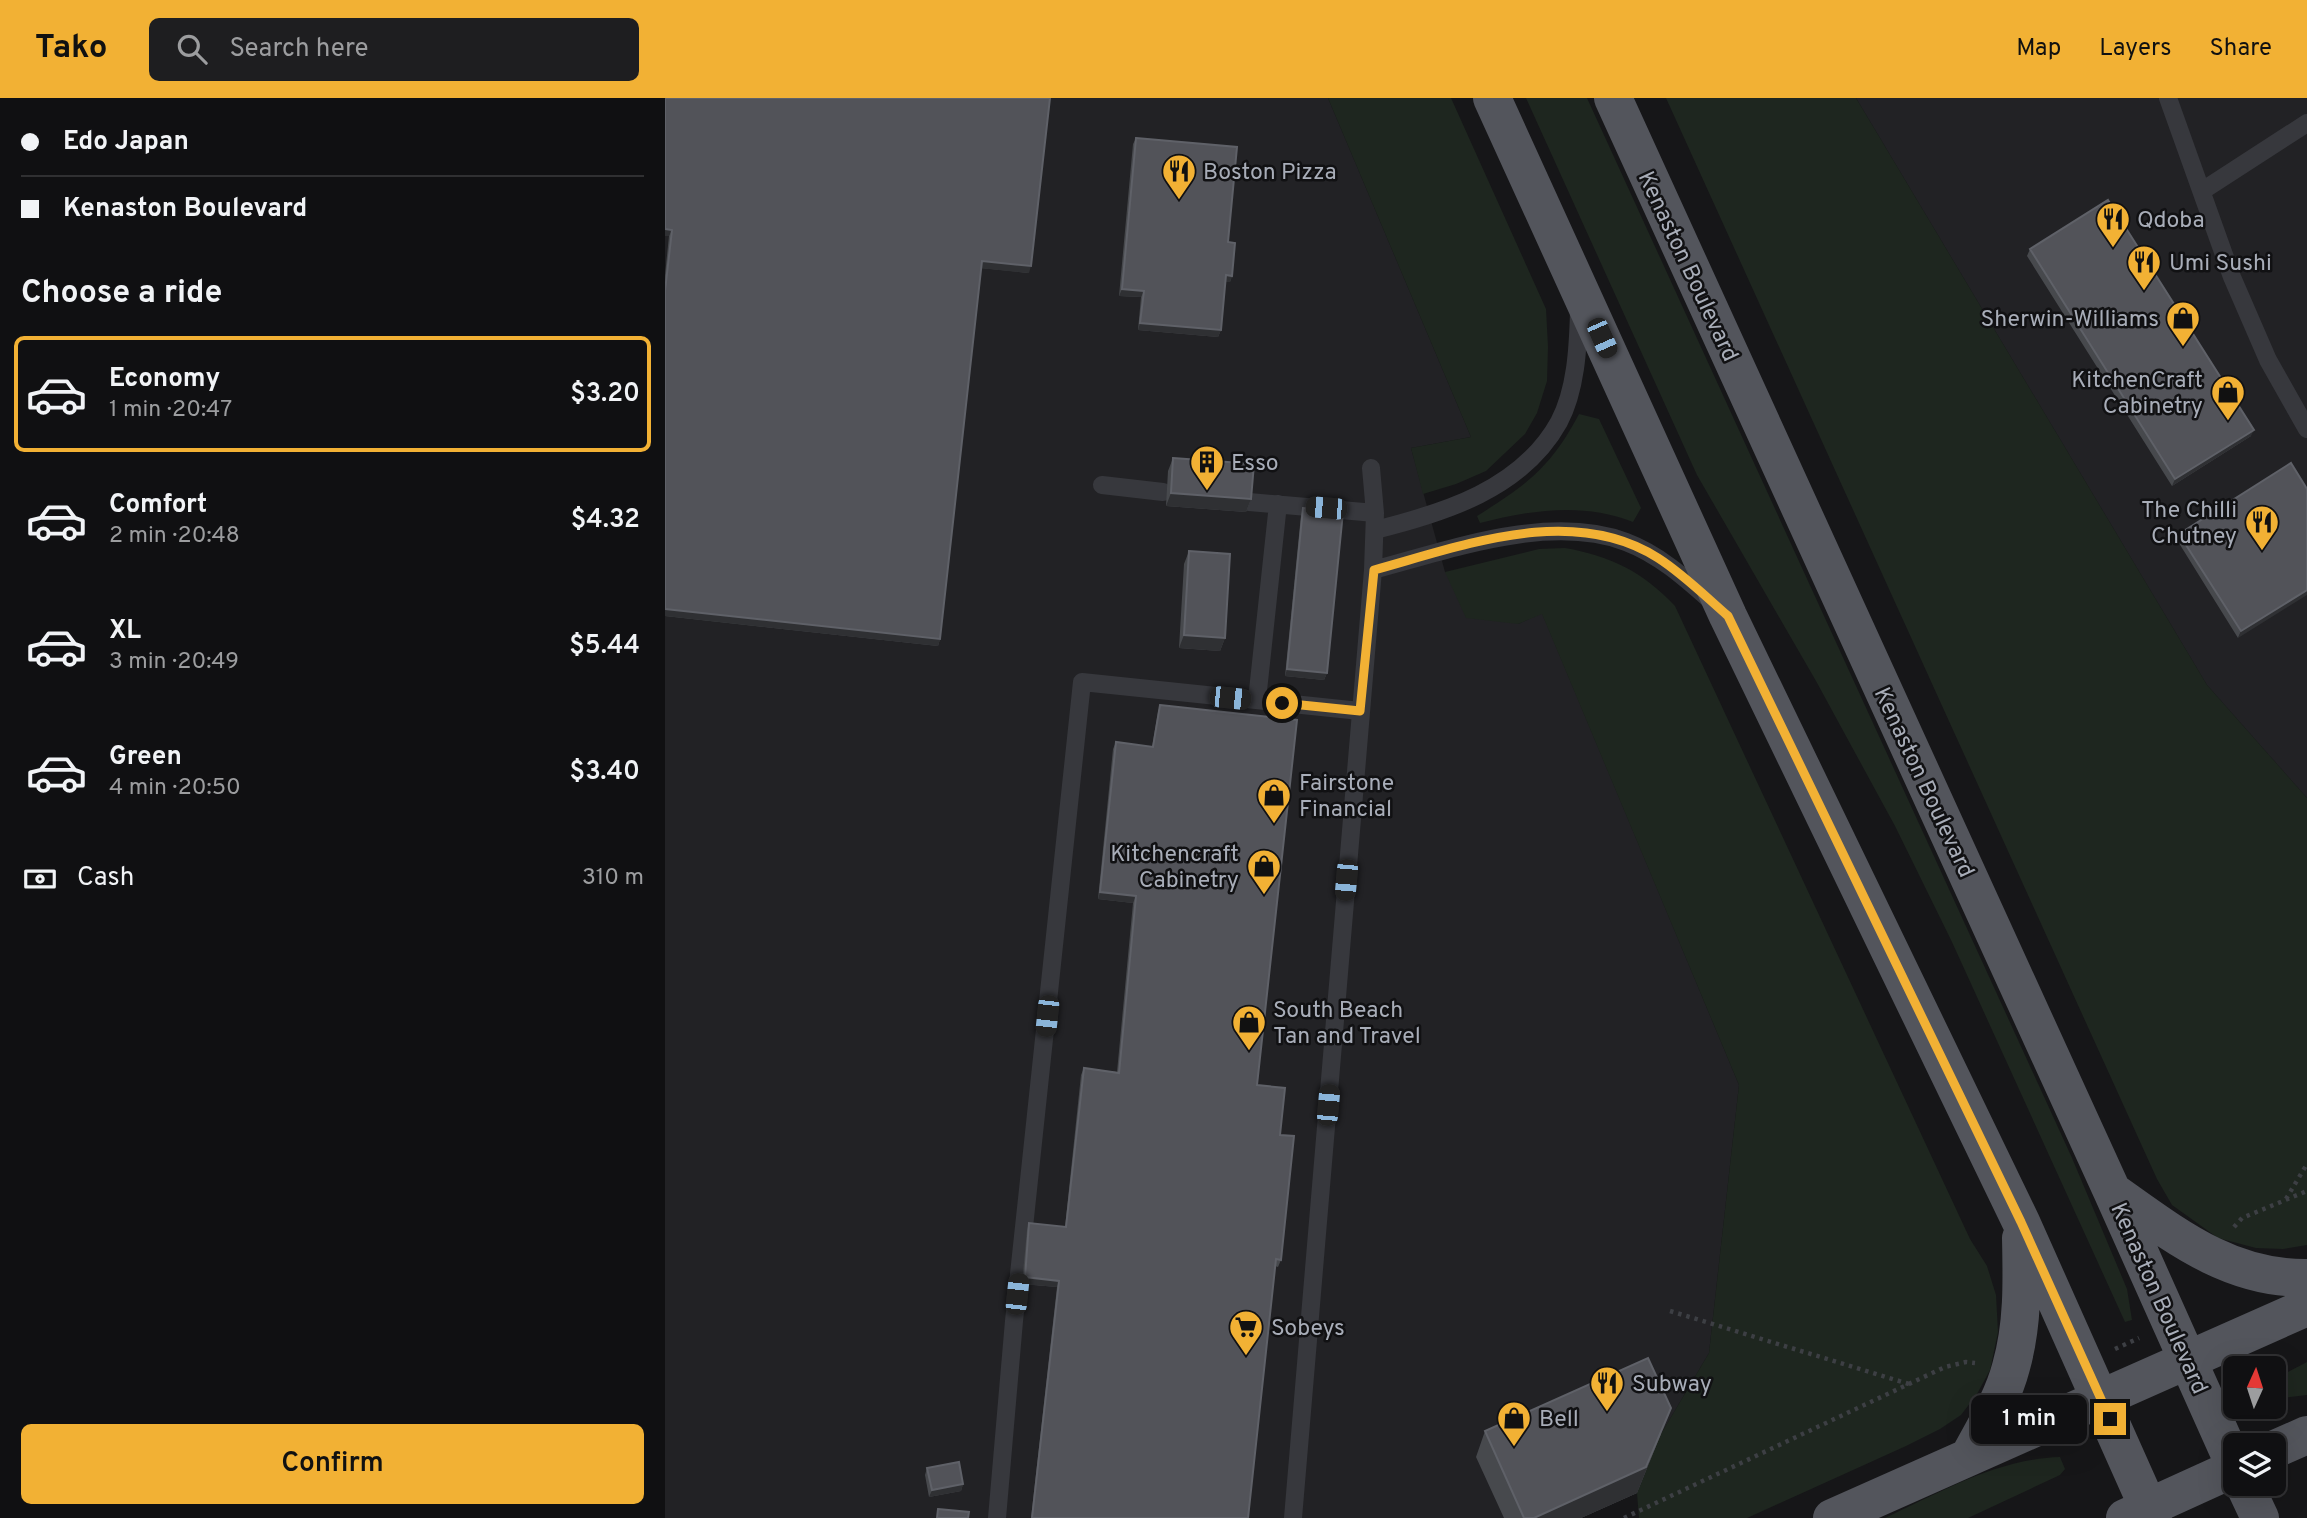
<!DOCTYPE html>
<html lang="en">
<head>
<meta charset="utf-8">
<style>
	body { margin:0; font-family:Overpass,sans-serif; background:#1e1e20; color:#f1f3f6; height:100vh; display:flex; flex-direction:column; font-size:26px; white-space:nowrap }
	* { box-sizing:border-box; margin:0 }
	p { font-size:23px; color:#9c9d9f }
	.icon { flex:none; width:38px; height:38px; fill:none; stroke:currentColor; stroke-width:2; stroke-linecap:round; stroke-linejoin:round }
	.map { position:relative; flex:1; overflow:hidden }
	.sheet { display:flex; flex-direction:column; background:#101012; width:665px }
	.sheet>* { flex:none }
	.hud { display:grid; align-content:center; height:154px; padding:0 21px; background:#101012 }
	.needle { width:46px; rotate:3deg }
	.tools { position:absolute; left:1558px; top:1258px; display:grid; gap:14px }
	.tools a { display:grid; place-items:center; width:63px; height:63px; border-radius:10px; background:#101012; box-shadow:0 7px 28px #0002,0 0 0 2px #303032; font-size:35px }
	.end { position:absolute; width:32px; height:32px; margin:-16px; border:9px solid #f2b134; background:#111; box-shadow:0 0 0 4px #111 }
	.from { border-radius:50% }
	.bubble { position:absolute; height:49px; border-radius:10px; background:#101012; box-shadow:0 7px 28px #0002,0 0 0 2px #303032; font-size:23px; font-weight:600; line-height:49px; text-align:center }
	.car { position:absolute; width:21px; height:42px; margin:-21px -10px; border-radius:9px; box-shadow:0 0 5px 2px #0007; background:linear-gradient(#222 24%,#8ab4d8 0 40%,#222 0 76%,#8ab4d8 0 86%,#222 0) }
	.hud b { display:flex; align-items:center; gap:24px; height:66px; font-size:26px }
	.hud b+b { border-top:2px solid #303032 }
	.hud i { width:18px; height:18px; background:#f1f3f6 }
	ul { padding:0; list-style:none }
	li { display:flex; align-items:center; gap:21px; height:116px; margin:0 14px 10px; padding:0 7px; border:4px solid transparent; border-radius:10px }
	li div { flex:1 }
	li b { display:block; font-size:26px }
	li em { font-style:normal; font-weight:600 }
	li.active { border-color:#f2b134 }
	li>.icon { width:63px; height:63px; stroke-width:1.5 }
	h2 { padding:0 21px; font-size:32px; line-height:84px }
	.pay { display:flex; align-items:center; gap:18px; height:77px; padding:0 21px; font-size:26px }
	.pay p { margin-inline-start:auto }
	.cta { display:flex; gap:14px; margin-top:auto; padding:14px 21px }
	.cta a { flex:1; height:80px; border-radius:10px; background:#f2b134; color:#111; font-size:28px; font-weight:600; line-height:80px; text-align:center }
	header { display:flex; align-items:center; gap:42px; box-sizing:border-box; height:98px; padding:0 35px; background:#f2b134; color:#111 }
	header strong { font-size:33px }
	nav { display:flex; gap:38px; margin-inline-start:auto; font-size:24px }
	.search { width:490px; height:63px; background:#1e1e20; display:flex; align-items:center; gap:18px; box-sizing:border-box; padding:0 24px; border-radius:10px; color:#9c9d9f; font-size:26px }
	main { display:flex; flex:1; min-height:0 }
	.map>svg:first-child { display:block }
	.built { fill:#222225 }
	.green { fill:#1e261f }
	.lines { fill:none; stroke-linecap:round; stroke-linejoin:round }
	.path { stroke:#3d3f44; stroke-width:4.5; stroke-dasharray:3.5 5; stroke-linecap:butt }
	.lane { stroke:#37383d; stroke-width:18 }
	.primary { stroke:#53555c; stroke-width:38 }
	.wall { fill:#47494d }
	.shaded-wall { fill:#2f3033 }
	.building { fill:#525359; stroke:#5f6168; stroke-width:2 }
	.route { stroke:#f2b134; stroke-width:9 }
	.labels { text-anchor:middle; stroke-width:5; stroke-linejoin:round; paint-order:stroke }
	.poi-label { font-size:23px; fill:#a8adb8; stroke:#111113; text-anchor:start }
	.street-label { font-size:23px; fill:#a8adb8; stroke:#111113 }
</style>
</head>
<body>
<header>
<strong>Tako</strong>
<div class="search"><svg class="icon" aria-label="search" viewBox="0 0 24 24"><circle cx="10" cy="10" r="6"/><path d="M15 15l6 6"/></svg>Search here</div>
<nav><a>Map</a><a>Layers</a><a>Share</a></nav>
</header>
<main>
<section class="sheet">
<div class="hud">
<b><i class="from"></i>Edo Japan</b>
<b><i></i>Kenaston Boulevard</b>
</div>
<h2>Choose a ride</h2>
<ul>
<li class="active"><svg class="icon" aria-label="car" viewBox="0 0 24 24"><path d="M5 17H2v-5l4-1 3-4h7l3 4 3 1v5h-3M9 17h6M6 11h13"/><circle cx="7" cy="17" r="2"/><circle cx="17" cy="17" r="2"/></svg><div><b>Economy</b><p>1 min · 20:47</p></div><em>$3.20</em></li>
<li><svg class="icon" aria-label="car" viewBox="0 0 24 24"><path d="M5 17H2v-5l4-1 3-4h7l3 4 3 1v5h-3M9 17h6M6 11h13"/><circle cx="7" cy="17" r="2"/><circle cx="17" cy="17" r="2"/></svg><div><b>Comfort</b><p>2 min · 20:48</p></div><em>$4.32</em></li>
<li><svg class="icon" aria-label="car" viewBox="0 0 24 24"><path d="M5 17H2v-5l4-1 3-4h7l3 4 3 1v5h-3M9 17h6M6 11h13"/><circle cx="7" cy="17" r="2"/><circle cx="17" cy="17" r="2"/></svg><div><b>XL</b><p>3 min · 20:49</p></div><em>$5.44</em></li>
<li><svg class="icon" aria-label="car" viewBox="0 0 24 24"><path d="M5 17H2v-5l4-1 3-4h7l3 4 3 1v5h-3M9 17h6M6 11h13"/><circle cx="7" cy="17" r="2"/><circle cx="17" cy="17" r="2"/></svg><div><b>Green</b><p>4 min · 20:50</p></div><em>$3.40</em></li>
</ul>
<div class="pay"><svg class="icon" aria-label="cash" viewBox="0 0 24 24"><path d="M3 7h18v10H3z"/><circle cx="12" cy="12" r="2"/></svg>Cash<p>310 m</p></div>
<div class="cta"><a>Confirm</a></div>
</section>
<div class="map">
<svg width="1642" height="1420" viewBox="0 0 1642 1420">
	<rect width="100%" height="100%" fill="#161618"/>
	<path class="built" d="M0 0H663L806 339 746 350 780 474 853 526 877 515 1074 987 1044 1255 996 1336 972 1395 916 1420H0Z
		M1191 0H1642V700L1542 587Z"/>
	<path class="green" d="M663 0H786L881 211 883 249 882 283 872 315 860 336 821 373 791 386 758 396 746 350 806 339Z
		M861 0H922L1407 1060 1462 1191 1467 1222 1460 1224 1287 844 1230 728 1151 583 1032 377Z
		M1001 0H1191L1542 587 1642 700V1147L1618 1151 1591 1150 1553 1140 1507 1107 1492 1081Z
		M914 316 934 321 976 410 968 424C918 404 866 412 815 425L812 418C863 386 886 369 914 316Z
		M900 450C946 458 978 474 1010 508L1305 1141 1322 1168 1331 1197 1333 1234 1325 1272 1312 1296 1296 1317 1275 1331 1241 1348 1082 1420H974L972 1395 996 1336 1044 1255 1074 987 877 516 853 526 801 520 780 474 874 451Z
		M1642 1264V1297L1608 1301V1282Z
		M1395 1359 1400 1371 1395 1377 1303 1420H1220C1276 1394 1332 1361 1395 1359Z"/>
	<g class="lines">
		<path class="path" d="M1621 1101 1642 1066
			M1569 1129 1577 1120 1642 1093
			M1005 1213 1244 1286
			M1450 1251 1474 1240
			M959 1420 1280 1269 1301 1264 1310 1265"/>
		<path class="lane" d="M1503 0 1567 179 1603 262 1642 331
			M1537 93 1642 25
			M437 387 498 394
			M584 404 710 415
			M710 432C779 415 857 391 894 324 911 292 913 250 914 214
			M708 472C784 452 884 415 961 444 993 456 1019 479 1045 502
			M592 602 613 406
			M332 1420 349 1223 417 584 695 613
			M628 1420 708 472 710 415 706 370"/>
		<path class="primary" d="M827 0 1063 518 1356 1124 1488 1420
			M948 0 1447 1093 1570 1368
			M1447 1093C1508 1136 1563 1181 1642 1180
			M1608 1352 1642 1337
			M1305 1357C1320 1329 1338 1300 1346 1269 1358 1227 1357 1184 1356 1140
			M1579 1386 1595 1420
			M1167 1420 1642 1209
			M1460 1420 1570 1370"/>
	</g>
	<path class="wall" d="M0 0 364 175 316 170 275 541 273 548 0 518V177L4 138H0Z
		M471 40 563 144 567 178 565 184H560L556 232 553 239 473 232 476 199 454 198 468 46Z
		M1365 151 1586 338 1507 388 1362 158Z
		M508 360 586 401 581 414 501 408 503 373Z
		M1642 391 1573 540 1512 442 1514 436Z
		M638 410 662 575 659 582 620 578 636 417Z
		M524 453 560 540 555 553 514 550 519 466Z
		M495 607 592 987 615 1037 616 1162 613 1169 610 1168 583 1420H366L392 1189 357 1186 362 1132 364 1125 400 1129 416 977 419 970 452 974 468 805 433 801 448 651 451 644 487 649 493 614Z
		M820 1333 996 1336 972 1395 916 1420H839L811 1359Z
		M262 1370 298 1386 296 1393 264 1399 260 1377Z"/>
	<path class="shaded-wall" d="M0 131 7 132 4 138H0Z
		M317 163 366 168 364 175 314 170Z
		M561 177 567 178 565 184H558Z
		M457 191 479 193 476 199 454 198Z
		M475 225 556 232 553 239 473 232Z
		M1589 332 1586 338 1507 388 1510 381Z
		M506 395 586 401 581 414 501 408Z
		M1642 492V497L1573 540 1576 533Z
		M0 511 275 541 273 548 0 518Z
		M519 537 560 540 555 553 514 550Z
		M622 571 662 575 659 582 620 578Z
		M435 794 471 798 468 805 433 801Z
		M360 1179 394 1183 392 1189 357 1186Z
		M1006 1310 972 1395 916 1420H869Z
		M298 1386 296 1393 264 1399 267 1392Z"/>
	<path class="building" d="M0 0H385L366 168 317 163 275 541 0 511V193L7 132 0 131Z
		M471 40 572 49 563 144 570 145 567 178 561 177 556 232 475 225 479 193 457 191Z
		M1443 102 1589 332 1510 381 1365 151Z
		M508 360 589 366 586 401 506 395Z
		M1626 365 1642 391V492L1576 533 1514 436Z
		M638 410 678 414 662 575 622 571Z
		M524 453 565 456 560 540 519 537Z
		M495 607 632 622 592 987 620 990 615 1037 629 1038 616 1162 611 1161 583 1420H367L394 1183 360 1179 364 1125 401 1129 419 970 454 975 471 798 435 794 451 644 488 649Z
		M983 1260 1006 1310 981 1369 869 1420H859L820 1333Z
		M294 1364 298 1386 267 1392 262 1370Z
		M273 1411 304 1414 303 1420H272Z"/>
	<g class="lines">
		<path class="route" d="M617 605 695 613 709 472C797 448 907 405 993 460 1018 476 1040 498 1063 518L1356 1124 1445 1321"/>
	</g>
	<defs>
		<g id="restaurant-pin" transform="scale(1.75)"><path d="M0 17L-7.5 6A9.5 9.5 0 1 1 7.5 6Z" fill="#f2b134" stroke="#111113"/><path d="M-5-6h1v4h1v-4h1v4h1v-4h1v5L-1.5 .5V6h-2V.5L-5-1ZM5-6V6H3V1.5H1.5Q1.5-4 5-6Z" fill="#111"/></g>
		<g id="shop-pin" transform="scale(1.75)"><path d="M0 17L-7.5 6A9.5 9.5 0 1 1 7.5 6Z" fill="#f2b134" stroke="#111113"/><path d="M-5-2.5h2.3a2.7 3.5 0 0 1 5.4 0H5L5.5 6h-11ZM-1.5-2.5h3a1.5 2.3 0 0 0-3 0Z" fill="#111"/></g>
		<g id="building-pin" transform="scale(1.75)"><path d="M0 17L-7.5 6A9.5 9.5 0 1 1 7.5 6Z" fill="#f2b134" stroke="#111113"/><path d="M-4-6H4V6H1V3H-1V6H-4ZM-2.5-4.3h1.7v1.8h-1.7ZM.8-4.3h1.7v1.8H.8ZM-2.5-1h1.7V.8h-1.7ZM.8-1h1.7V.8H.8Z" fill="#111"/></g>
		<g id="supermarket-pin" transform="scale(1.75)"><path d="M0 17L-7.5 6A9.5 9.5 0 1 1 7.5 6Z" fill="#f2b134" stroke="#111113"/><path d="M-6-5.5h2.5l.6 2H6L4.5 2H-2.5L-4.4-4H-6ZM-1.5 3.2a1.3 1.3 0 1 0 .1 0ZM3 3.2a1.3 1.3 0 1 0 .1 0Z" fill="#111"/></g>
	</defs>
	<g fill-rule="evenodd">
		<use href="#restaurant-pin" x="514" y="73"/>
		<use href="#restaurant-pin" x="1448" y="121"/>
		<use href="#restaurant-pin" x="1479" y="164"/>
		<use href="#shop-pin" x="1518" y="220"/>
		<use href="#shop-pin" x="1563" y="294"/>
		<use href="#building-pin" x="542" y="364"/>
		<use href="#restaurant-pin" x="1597" y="424"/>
		<use href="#shop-pin" x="609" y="697"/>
		<use href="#shop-pin" x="599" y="768"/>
		<use href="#shop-pin" x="584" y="924"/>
		<use href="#supermarket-pin" x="581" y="1229"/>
		<use href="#restaurant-pin" x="942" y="1285"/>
		<use href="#shop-pin" x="849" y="1320"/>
	</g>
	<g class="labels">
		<g class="poi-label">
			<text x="538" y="81">Boston Pizza</text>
			<text x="1472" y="129">Qdoba</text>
			<text x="1504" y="172">Umi Sushi</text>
			<text x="1494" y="228" text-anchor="end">Sherwin-Williams</text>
			<text x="1538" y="289" text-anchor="end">KitchenCraft<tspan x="1538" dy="26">Cabinetry</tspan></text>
			<text x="566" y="372">Esso</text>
			<text x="1572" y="419" text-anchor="end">The Chilli<tspan x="1572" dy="26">Chutney</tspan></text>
			<text x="634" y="692">Fairstone<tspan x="634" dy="26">Financial</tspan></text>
			<text x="574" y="763" text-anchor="end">Kitchencraft<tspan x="574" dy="26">Cabinetry</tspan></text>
			<text x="608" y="919">South Beach<tspan x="608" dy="26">Tan and Travel</tspan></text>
			<text x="606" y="1237">Sobeys</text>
			<text x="967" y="1293">Subway</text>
			<text x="874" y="1328">Bell</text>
		</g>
		<g class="street-label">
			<text transform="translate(1024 168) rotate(65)" y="8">Kenaston Boulevard</text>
			<text transform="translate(1260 684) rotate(65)" y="8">Kenaston Boulevard</text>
			<text transform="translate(1495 1200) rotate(66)" y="8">Kenaston Boulevard</text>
		</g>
	</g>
</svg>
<div class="tools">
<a><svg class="needle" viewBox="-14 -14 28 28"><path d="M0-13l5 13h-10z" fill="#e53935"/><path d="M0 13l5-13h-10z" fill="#9c9d9f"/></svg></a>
<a><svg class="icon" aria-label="layers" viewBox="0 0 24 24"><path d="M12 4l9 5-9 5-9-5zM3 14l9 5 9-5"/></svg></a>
</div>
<i class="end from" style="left:617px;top:605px"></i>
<i class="end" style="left:1445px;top:1321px"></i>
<div class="bubble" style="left:1306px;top:1297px;width:116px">1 min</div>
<i class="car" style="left:937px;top:240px;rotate:156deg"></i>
<i class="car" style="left:661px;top:410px;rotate:275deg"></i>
<i class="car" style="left:565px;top:600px;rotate:96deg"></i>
<i class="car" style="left:681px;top:782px;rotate:185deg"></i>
<i class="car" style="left:382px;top:918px;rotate:186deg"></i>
<i class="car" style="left:663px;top:1007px;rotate:5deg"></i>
<i class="car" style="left:352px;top:1196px;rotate:6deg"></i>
</div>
</main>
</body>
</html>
